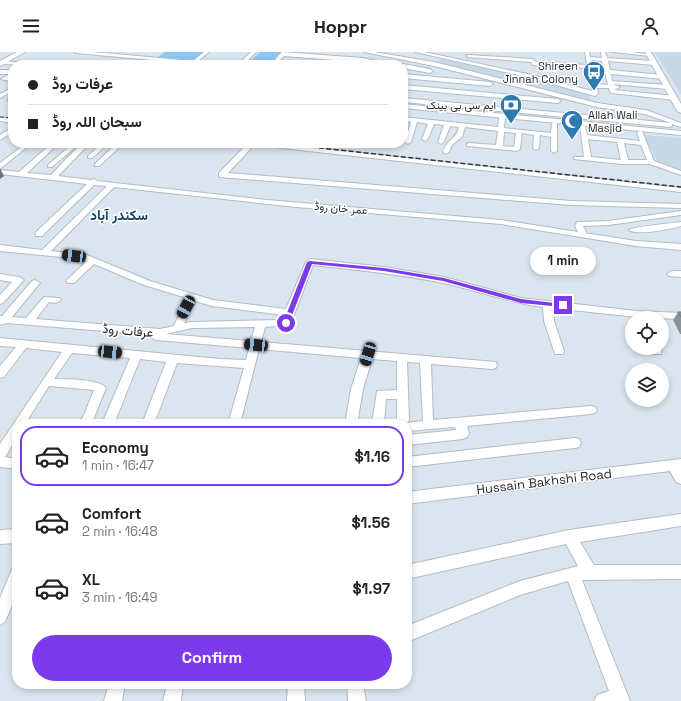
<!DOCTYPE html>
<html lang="en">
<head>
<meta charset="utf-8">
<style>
	body { margin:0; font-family:"Space Grotesk",Vazirmatn,sans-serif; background:#f6f6f6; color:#222; height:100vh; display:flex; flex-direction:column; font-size:15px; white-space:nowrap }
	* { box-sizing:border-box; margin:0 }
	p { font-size:13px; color:#767676 }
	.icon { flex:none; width:22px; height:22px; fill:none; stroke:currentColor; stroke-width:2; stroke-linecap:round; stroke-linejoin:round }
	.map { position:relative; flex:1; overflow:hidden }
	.side { position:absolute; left:12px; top:367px; width:400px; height:270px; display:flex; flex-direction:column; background:#fff; border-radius:16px; box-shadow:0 2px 6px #0003 }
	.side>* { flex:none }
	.banner { position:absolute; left:8px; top:8px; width:400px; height:88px; border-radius:16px; box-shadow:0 2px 6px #0003; display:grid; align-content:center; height:88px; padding:0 20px; background:#fff }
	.tools { position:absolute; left:625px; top:259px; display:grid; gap:8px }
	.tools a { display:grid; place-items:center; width:44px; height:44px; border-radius:50%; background:#fff; box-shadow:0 2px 6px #0003; font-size:20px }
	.end { position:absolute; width:18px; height:18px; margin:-9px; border:5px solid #7c3aed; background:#fff; box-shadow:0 0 0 2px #fff }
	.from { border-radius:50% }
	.bubble { position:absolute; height:28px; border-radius:14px; background:#fff; box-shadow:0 2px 6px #0003; font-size:13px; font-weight:700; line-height:28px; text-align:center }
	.car { position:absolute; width:12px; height:24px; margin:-12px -6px; border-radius:5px; box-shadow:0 0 3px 1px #0007; background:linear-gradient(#222 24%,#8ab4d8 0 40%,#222 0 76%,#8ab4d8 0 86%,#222 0) }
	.banner b { display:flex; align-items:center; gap:14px; height:38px; font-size:15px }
	.banner b+b { border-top:1px solid #e0e0e0 }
	.banner i { width:10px; height:10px; background:#222 }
	ul { padding:7px 0 0; list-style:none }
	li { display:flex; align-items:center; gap:12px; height:60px; margin:0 8px 6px; padding:0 12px; border:2px solid transparent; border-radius:16px }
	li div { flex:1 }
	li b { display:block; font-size:15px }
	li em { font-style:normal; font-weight:700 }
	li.current { border-color:#7c3aed }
	li>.icon { width:36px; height:36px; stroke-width:1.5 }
	.primary-button { display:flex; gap:8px; margin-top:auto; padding:8px 20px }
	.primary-button a { flex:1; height:46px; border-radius:24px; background:#7c3aed; color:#fff; font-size:16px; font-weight:700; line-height:46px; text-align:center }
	header { display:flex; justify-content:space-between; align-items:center; height:52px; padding:0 20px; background:#fff; font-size:18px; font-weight:700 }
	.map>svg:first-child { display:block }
	.built { fill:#c7d8e7 }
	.green { fill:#8cc7f5 }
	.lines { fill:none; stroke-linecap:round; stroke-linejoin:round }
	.minor-casing { stroke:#b1bcc5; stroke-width:2 }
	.major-casing { stroke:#b1bcc5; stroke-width:2 }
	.minor { fill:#fff; fill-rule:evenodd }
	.major { fill:#fff; fill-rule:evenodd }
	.rail-far1 { stroke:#32373c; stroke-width:1; stroke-dasharray:4 2; stroke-linecap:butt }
	.rail { stroke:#32373c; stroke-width:1.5; stroke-dasharray:5 2.5; stroke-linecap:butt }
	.wall { fill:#8a939b }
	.shaded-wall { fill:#70787e }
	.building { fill:#a0abb4; stroke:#70787e }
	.route { fill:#7c3aed }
	.labels { text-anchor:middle; stroke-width:3; stroke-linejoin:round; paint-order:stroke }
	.far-poi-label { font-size:11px; fill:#1f2327; stroke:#fff; text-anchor:end }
	.far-street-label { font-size:11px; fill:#1f2327; stroke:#fff }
	.street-label { font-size:13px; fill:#1f2327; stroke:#fff }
	.far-district-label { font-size:14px; font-weight:bold; fill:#0d4366; stroke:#fff }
</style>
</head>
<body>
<header><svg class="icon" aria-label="menu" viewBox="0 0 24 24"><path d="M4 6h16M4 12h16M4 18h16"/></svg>Hoppr<svg class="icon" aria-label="person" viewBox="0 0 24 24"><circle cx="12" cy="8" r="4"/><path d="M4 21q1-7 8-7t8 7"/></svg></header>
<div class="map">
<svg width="681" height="649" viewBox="0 0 681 649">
	<rect width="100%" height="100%" fill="#dae5ef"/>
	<path class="built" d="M655 0H681V43Z
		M441 6 590 41V48L438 11Z
		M643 83 681 86V119L658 110Z"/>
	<path class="green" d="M165 0H204L194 8 158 5Z
		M260 0H282L269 13H246Z"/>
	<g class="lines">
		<g class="minor-casing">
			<path id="minor" d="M74 0H93L193 9 204 0H209L198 9 228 13H207L76 1Z
				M251 0H256L243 13H237Z
				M282 0 363 6 397 13 284 4 277 11 280 13H270Z
				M364 0H374L434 10 597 51 646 58 681 71V75L672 72V74L670 75 403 50V46L671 71 645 62 597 55 434 14Z
				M415 0H424L532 23 592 39 588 16 533 13 531 10 468 5 466 4 468 3 533 7 535 10 587 13 585 0H589L590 5 602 6 601 0H605L607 6 654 9 657 11 654 13 608 9 610 18 663 23 666 25 663 27 611 22 612 29 667 33 670 35 667 37 613 32 620 35 614 38 674 44 677 46 674 48 612 41 610 40 609 36H597L598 42 595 44 531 26ZM591 8 602 9 604 18 598 19 605 21 608 33 596 32Z
				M613 0H632L652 3 650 4Z
				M3 9 29 11 32 13 1 12 0 11Z
				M403 12 430 17 433 19 430 21 403 16V13H401Z
				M13 20V24L10 26H13V30L1 27Z
				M403 22 490 30 493 32 490 34 403 26Z
				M403 33 558 47 561 49 558 51 403 37Z
				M13 35V39L0 46V42Z
				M13 44V49H8V47Z
				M502 64 505 66 504 76 551 81 552 71 557 70V99L554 101 551 99V85L540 83 539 96 536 98 533 96 534 83 522 81 520 97 517 99 467 94V92L469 91 496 93 498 79 465 75 462 85 452 93 449 100 446 102 443 100C448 86 456 88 459 75L450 74 444 90 441 92 438 90 444 73 434 72 428 87 425 89 422 87 428 72 417 70 411 90 408 92 405 90 411 70 403 69V65L498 75 499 66ZM504 80 516 81 514 95 503 94Z
				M0 65 13 67V71L0 69Z
				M580 73 585 74 587 83 640 89 637 80 642 79 654 109 681 119V123L650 112H621L574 107V105H584ZM588 87 617 90 621 108 591 105ZM624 91 641 93 647 108H628Z
				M13 75V80L0 88V83Z
				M52 91H59L27 121 51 123 71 102 83 91H90L58 124 91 128 94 127 97 129 267 148 501 168 578 180 575 174 577 170H580L608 169 681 159V163L608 173 583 174 587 182H591L636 189 681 192V198L636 194 501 172 296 155 114 135 51 199 87 203 150 229 213 248 286 257 306 210 310 207 384 215 444 225 521 246 637 259 681 261V267L637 265 553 256 554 269 564 299 563 302H555L544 269 543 255C509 251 477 238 443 231 400 222 357 218 313 213L290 273 265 275 261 290 496 310 497 313 496 316 492 317 431 312 433 368 591 354 595 355 597 358 595 361 591 362 467 374 469 382 467 385 463 387 407 393V383L456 378 455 375 407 379V372L399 371 397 368V347H386L384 372H372L377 339 397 338V309L372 307 363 337 357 372H345L351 337 361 306 259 297 240 372H228L244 316 177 311 154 372H142L166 310 140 307 114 372H102L130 306 72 301 54 327C65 327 100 327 106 336L93 368 91 372H78L84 363 94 338 49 334 25 372H17V385L5 405 17 407V417L0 415V392L62 300 26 296 4 325 0 326V314L16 295 0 294V286L220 307 246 308 249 296 157 288 153 287 152 285 153 283 7 271 0 273V264H2L32 229 35 228 40 231 12 265 26 266 44 245 59 246 61 248 56 251 49 250 36 267 160 277 174 274 187 246 144 233 94 212 74 231H68L66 229 68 227 87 209 82 207 0 199V193L42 198 107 134 94 133 42 184H36L35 182 36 180 87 132 0 122V118L19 120ZM195 249 212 254 284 263 282 268 192 270 184 271ZM255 275 251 289 166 282 192 276ZM407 310 420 311 423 369 407 371 409 368Z
				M102 91H109L92 106H88V104Z
				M117 91H124L99 114H95V112Z
				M248 91H272L681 136V140L254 93 228 121 571 149 681 152V156L571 153 219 125V121Z
				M25 92 28 94 27 95 0 117V111Z
				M69 95 74 96 52 115H48V113Z
				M681 170V174C670 177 636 184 629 178 632 175 672 171 681 170Z
				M672 219H681V225L669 224 667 222Z
				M0 222 19 225 24 228 3 251 0 252V243L12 230 0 228Z
				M652 296H662L661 302H653Z
				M575 386 579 387 581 391 579 395 575 396 407 415V405Z
				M681 407V432L676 430 670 419 407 452V440Z
				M681 462V474L580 490 594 513H681V527L582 528 630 649H594L597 643 609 639 568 529 520 543 407 590V574L520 529 578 514 566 492 407 527V513L569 478Z
				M17 477V491L0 492V478Z
				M17 515V541L5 570 0 573V546L12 517Z
				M109 632H125L122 649H104Z
				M167 632H183L181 649H163Z
				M288 632H304L305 649H287Z
				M347 632H363L366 649H348Z"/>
		</g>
		<g class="major-casing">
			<path id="major" d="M17 0H25L0 14V9Z
				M645 0H651L681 52V61L677 59Z
				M0 18H13V22H0Z
				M403 52 681 79V83L403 56Z"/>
		</g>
		<use href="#minor" class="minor"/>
		<use href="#major" class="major"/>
		<path class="rail-far1" d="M0 65 13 66"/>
		<path class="rail" d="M274 91 681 135"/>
	</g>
	<path class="wall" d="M678 260H681V282H680L673 268Z"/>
	<path class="shaded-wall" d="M0 116 4 124 0 127Z"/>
	<path class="building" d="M678 260H681V265Z"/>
	<path class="route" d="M310 209 384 216 444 226 521 247 563 252 566 253 563 255 521 251 443 229 384 219 312 212 289 271 284 272 283 271 307 210Z"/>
	<defs>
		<g id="bus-pin" transform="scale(1.15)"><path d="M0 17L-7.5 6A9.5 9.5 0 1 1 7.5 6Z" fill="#307bae" stroke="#fff"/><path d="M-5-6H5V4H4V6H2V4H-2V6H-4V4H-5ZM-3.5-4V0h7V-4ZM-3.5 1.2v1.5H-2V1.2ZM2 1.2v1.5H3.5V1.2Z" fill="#fff"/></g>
		<g id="bank-pin" transform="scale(1.15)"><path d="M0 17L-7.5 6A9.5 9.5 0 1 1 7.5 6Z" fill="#307bae" stroke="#fff"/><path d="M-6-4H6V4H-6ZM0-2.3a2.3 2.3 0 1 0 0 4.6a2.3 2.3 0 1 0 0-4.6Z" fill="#fff"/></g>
		<g id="mosque-pin" transform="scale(1.15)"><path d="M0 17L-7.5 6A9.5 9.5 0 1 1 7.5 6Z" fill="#307bae" stroke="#fff"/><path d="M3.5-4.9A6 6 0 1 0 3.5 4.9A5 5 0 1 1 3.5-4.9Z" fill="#fff"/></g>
	</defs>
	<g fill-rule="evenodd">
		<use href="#bus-pin" x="594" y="20"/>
		<use href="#bank-pin" x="511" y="53"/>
		<use href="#mosque-pin" x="572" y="69"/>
	</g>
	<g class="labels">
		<g class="far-poi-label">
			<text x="578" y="18">Shireen<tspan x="578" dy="13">Jinnah Colony</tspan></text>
			<text x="496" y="57">ایم سی بی بینک</text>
			<text x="588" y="67" text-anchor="start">Allah Wali<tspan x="588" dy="13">Masjid</tspan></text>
		</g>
		<g class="far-street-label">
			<text transform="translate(341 156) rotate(5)" y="4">عمر خان روڈ</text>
		</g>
		<g class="street-label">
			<text transform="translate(128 278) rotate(5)" y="5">عرفات روڈ</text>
			<text transform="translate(544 429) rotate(-7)" y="5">Hussain Bakhshi Road</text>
		</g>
		<g class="far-district-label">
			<text x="119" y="168">سکندر آباد</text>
		</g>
	</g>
</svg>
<div class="tools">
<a><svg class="icon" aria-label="locate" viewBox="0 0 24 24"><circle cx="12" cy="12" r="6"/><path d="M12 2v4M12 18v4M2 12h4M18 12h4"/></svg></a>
<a><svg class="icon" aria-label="layers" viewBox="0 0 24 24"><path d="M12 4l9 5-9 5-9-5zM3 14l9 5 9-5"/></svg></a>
</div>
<i class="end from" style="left:286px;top:271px"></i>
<i class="end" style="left:563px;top:253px"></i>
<div class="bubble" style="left:530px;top:195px;width:66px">1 min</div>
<i class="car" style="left:74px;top:204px;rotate:277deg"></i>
<i class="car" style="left:186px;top:255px;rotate:208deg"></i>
<i class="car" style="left:256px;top:293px;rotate:275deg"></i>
<i class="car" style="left:110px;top:300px;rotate:96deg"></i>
<i class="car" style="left:368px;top:302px;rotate:197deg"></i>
<div class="banner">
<b><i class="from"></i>عرفات روڈ</b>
<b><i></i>سبحان اللہ روڈ</b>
</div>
<section class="side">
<ul>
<li class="current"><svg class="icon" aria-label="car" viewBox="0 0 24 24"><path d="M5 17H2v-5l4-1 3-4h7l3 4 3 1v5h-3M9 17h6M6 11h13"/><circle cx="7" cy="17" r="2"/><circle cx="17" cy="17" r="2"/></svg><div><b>Economy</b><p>1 min · 16:47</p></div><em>$1.16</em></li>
<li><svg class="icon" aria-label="car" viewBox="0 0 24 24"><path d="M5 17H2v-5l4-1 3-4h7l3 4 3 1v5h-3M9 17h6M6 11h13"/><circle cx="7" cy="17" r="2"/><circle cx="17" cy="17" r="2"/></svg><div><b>Comfort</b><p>2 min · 16:48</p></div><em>$1.56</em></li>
<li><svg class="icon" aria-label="car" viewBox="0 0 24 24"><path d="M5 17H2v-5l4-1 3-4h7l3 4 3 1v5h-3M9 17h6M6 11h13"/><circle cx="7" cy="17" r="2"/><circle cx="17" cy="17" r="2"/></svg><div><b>XL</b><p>3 min · 16:49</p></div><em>$1.97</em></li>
</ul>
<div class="primary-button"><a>Confirm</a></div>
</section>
</div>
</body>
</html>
